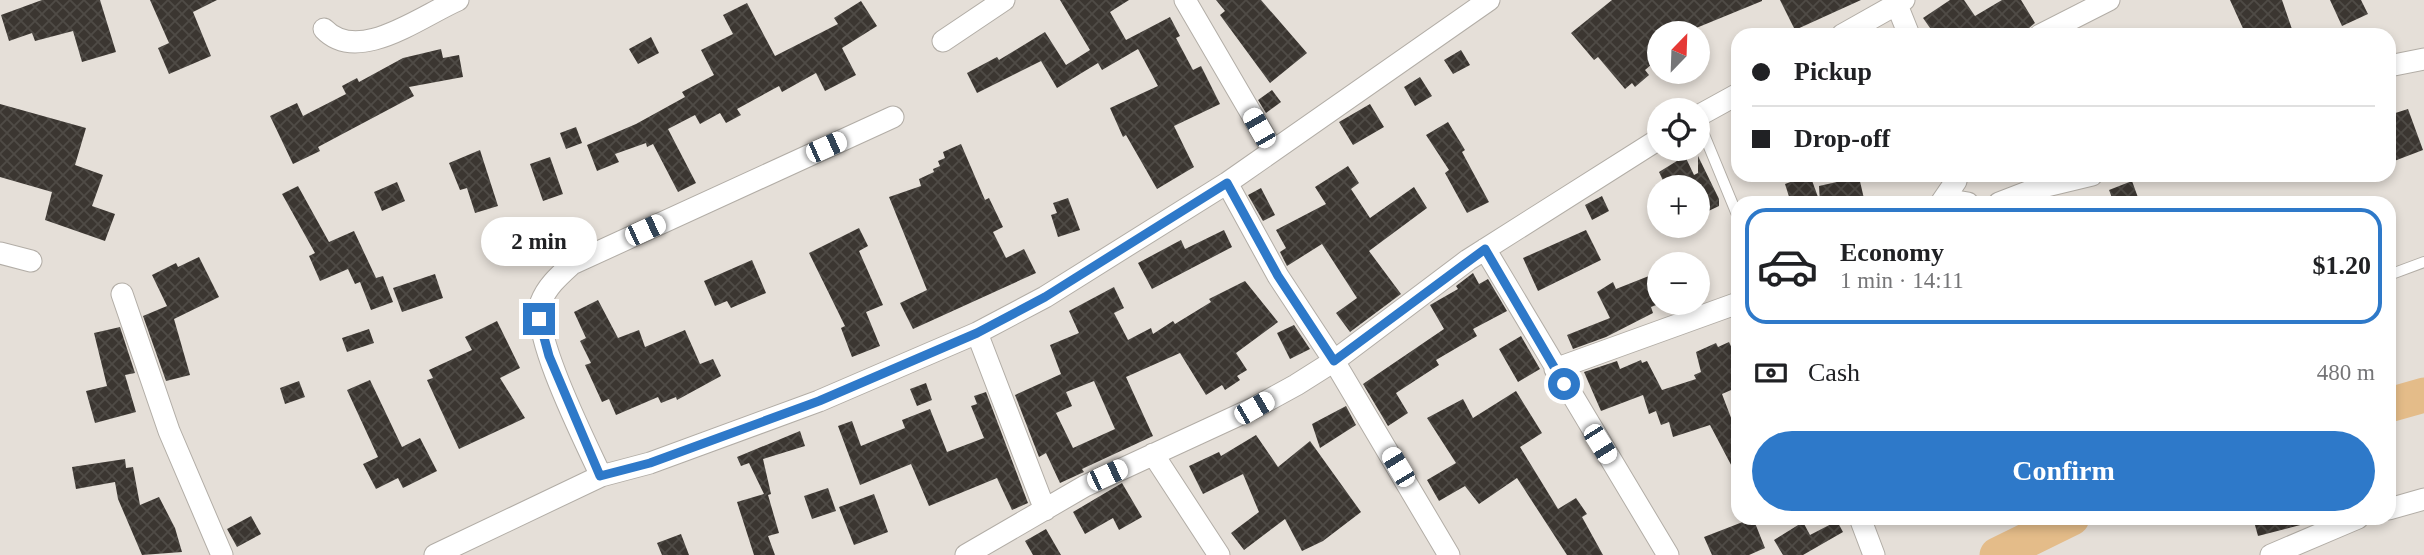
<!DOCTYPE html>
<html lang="en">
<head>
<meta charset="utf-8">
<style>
	body { margin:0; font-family:Georgia,serif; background:#f6f6f6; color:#202124; height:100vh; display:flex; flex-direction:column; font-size:26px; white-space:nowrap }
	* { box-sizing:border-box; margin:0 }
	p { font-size:23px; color:#757577 }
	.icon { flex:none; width:38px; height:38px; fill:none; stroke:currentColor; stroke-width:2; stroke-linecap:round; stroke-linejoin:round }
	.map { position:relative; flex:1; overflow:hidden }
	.drawer { position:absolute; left:1731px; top:196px; width:665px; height:329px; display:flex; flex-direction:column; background:#fff; border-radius:21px; box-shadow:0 4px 10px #0003 }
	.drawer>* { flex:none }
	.guide { position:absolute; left:1731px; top:28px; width:665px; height:154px; border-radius:21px; box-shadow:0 4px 10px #0003; display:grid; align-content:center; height:154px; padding:0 21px; background:#fff }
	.needle { width:46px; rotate:23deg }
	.tools { position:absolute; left:1647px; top:21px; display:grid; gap:14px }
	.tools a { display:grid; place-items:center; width:63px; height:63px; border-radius:50%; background:#fff; box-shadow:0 4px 10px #0003; font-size:35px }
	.end { position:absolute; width:32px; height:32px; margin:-16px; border:9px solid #2e79c9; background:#fff; box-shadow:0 0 0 4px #fff }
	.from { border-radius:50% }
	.bubble { position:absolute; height:49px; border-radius:24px; background:#fff; box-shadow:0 4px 10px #0003; font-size:23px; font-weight:600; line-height:49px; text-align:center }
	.car { position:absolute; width:21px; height:42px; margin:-21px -10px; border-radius:9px; box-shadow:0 0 5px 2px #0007; background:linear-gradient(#fff 24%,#345 0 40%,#fff 0 76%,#345 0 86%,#fff 0) }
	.guide b { display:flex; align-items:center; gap:24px; height:66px; font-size:26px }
	.guide b+b { border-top:2px solid #e0e0e0 }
	.guide i { width:18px; height:18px; background:#202124 }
	ul { padding:12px 0 0; list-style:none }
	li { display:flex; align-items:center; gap:21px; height:116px; margin:0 14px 10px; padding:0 7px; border:4px solid transparent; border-radius:21px }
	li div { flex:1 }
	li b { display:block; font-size:26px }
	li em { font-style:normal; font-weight:600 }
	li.active { border-color:#2e79c9 }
	li>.icon { width:63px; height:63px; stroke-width:1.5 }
	.pay { display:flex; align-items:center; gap:18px; height:77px; padding:0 21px; font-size:26px }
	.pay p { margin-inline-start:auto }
	.cta { display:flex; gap:14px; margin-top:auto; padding:14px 21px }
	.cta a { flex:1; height:80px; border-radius:42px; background:#2e79c9; color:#fff; font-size:28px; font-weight:600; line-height:80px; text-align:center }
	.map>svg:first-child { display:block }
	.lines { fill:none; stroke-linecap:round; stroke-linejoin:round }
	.river { stroke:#e4bc89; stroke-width:35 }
	.building { fill:url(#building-cross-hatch); fill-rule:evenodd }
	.service-casing { stroke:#b2ada6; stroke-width:12 }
	.minor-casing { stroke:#b2ada6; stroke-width:23 }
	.service { stroke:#fff; stroke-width:10 }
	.minor { stroke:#fff; stroke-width:21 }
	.route { stroke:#2e79c9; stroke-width:9 }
</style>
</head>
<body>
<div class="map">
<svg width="2424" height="555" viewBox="0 0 2424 555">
	<defs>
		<pattern id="building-cross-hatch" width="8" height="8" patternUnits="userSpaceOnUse" patternTransform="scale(1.75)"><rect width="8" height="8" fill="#3b3631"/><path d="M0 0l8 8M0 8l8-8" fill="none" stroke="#4f4b46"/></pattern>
	</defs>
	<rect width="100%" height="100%" fill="#e5dfd8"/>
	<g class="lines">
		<path class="river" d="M2389 405 2424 395
			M1997 555 2072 518"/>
	</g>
	<path class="building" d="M42 0H100L116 52 82 62 73 31 35 41 32 33 9 41 1 15Z
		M150 0H217L193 12 211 56 169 74 158 48 169 43Z
		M1060 0H1129L1110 12 1126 40 1170 17 1180 36 1176 38 1193 70 1201 66 1220 104 1174 126 1194 167 1157 189 1126 135 1123 137 1110 108 1158 86 1138 49 1102 70 1098 63 1057 88 1041 61 977 93 967 73 997 57 999 60 1045 32 1066 65 1090 50Z
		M1216 0H1261L1307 53 1270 83 1220 15 1225 11Z
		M1612 0H1762V1L1684 33H1659V58L1645 70 1649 75 1635 87 1632 83 1625 89 1598 57 1594 60 1571 33Z
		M1780 0H1861L1795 30Z
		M1950 0H1964L1975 16 2002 0H2021L2035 23 2021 35H1935L1923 18Z
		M2230 0H2282L2294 35H2246Z
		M2330 0H2361L2368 14 2342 26Z
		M861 1 877 26 842 48 856 75 825 91 816 73 782 92 779 86 737 109 741 115 726 123 720 113 700 124 695 115 668 129 696 183 678 192 653 144 647 147 646 143 615 154 619 162 597 171 587 145 636 124 685 97 682 92 714 75 701 50 733 34 723 15 747 3 775 56 838 24 834 18Z
		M651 37 659 53 638 64 629 49Z
		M441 49 443 58 459 55 463 77 409 87 414 96 318 147 320 151 293 164 270 116 297 103 303 116 346 94 342 86 357 78 359 82 403 58Z
		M1461 50 1470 65 1453 74 1444 60Z
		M1420 77 1432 96 1415 106 1404 87Z
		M1272 90 1281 102 1266 113 1258 100Z
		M0 104 86 128 75 165 103 175 92 206 115 214 105 241 45 220 52 192 0 177Z
		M1370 104 1384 127 1353 145 1339 122Z
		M2408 109 2423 150 2389 163V115Z
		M1448 122 1465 150 1462 152 1489 202 1467 213 1445 173 1449 170 1426 135Z
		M576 127 582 143 566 149 560 133Z
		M961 144 985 200 989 198 1003 227 993 232 1006 258 1024 249 1036 273 913 329 900 303 927 290 889 197 921 186 919 179 934 172 933 169 940 166 938 161 945 158 943 152Z
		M480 150 498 206 475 213 467 188 460 190 449 163Z
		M1685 156 1694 175 1698 173V156L1719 199V206L1698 216V187H1666L1659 172Z
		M550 157 563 194 543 201 530 164Z
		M1348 166 1359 183 1351 189 1370 218 1414 187 1427 208 1369 251 1401 294 1350 332 1336 313 1357 298 1322 244 1287 266 1280 252 1286 248 1276 230 1326 204 1315 187Z
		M1810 175 1818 197 1791 203 1785 184Z
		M1859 177 1865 203H1820L1819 186Z
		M2132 181 2140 203H2114L2109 190Z
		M397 182 405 201 382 211 374 192Z
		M298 186 329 242 354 231 376 278 383 276 393 302 371 310 360 282 355 284 348 269 320 281 309 256 315 253 282 194Z
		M1261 188 1275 215 1263 221 1248 195Z
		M1602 196 1609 211 1592 220 1585 205Z
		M1068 198 1080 230 1058 237 1051 215 1057 213 1053 203Z
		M859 228 868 246 859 251 883 305 866 312 880 346 852 357 841 328 845 326 809 253Z
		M1224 230 1232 247 1152 289 1138 263 1181 240 1185 249Z
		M1586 230 1601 260 1538 291 1523 258Z
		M199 257 219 297 174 319 190 375 166 381 143 316 167 306 152 275 176 263 178 267Z
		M752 260 766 293 731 308 727 301 715 306 704 281Z
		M1659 272V304L1651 307 1653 313 1606 337 1573 349 1567 335 1610 318 1597 292 1613 282 1616 289Z
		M1473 273 1479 284 1488 279 1507 311 1473 329 1477 336 1436 360 1439 365 1396 393 1408 413 1388 426 1363 384 1444 329 1430 305 1458 289 1456 286Z
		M435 274 443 298 402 312 393 288Z
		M1245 281 1278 322 1236 353 1247 370 1237 376 1240 380 1225 390 1222 385 1206 395 1180 353 1126 377 1153 436 1082 469 1084 472 1060 483 1046 453 1039 457 1015 395 1061 374 1050 345 1079 333 1069 311 1114 287 1124 308 1114 313 1128 340 1151 328 1153 334 1173 321 1175 324 1211 302 1209 299ZM1094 381 1115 429 1073 448 1056 413 1072 406 1066 392Z
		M598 300 618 338 639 330 645 347 685 330 700 364 713 359 721 376 677 400 676 397 661 403 658 397 616 415 609 399 602 402 585 365 591 363 580 341 586 338 574 312Z
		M497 321 520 368 500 378 525 418 459 449 427 380 433 378 429 370 472 350 465 337Z
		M1294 325 1310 349 1290 359 1277 333Z
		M120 327 135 373 125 375 136 412 95 423 86 391 107 386 94 333Z
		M369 329 374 343 347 352 342 338Z
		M1521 336 1540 369 1518 382 1499 349Z
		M1729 342 1738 361V387L1722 394 1733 423 1738 421V478L1710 425 1673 437 1669 422 1661 425 1656 411 1649 414 1643 395 1601 411 1584 372 1617 361 1620 369 1641 360 1642 363 1647 361 1662 390 1696 379 1694 375 1701 372 1696 352 1716 343 1718 347Z
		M370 380 402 447 420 438 437 471 403 488 398 478 376 489 363 464 378 457 347 390Z
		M299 381 305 397 285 404 280 388Z
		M926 383 932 400 917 406 910 389Z
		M1516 391 1542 433 1520 447 1558 509 1576 498 1587 514 1582 517 1603 555H1567L1517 478 1479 504 1465 486 1439 501 1427 480 1456 463 1427 418 1463 399 1473 418Z
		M986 392 1028 503 1012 510 997 478 929 506 911 464 860 485 838 426 852 421 861 446 905 428 902 420 930 409 947 452 984 438 971 406 977 404 974 396Z
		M1346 406 1356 425 1320 448 1312 424Z
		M800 431 805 446 763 459 771 494 768 495 779 533 768 536 775 555H754L737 502 764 494 749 463 741 466 737 457Z
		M1256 435 1278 467 1310 441 1361 512 1323 541 1302 551 1285 519 1244 550 1231 533 1259 512 1243 474 1203 494 1189 466 1219 452 1221 456Z
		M125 459 126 468 133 467 140 505 159 497 175 528 182 552 142 555 118 499 115 482 76 489 72 467Z
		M1122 483 1142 517 1119 530 1113 518 1085 534 1073 512Z
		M828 488 836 511 812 519 804 496Z
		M874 494 888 532 854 545 839 507Z
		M251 516 261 534 237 547 227 529Z
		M1753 518 1765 548 1749 555H1712L1704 537Z
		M2253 518H2307L2308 523 2258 536Z
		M1837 521 1843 532 1803 555H1783L1774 540 1803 522 1810 535Z
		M1046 529 1061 555H1033L1025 541Z
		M681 534 689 555H662L657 543Z"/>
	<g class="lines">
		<g class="service-casing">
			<path id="service" d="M1698 120 1738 217
				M2389 275 2424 262"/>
		</g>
		<g class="minor-casing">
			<path id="minor" d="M1185 0 1272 149
				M1895 0 1909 35
				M324 29C358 65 421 16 458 0
				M1842 35 1904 0
				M2040 35 2109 0
				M943 41 1004 0
				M2389 66 2424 59
				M1698 116 1738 94
				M1227 183 1278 276 1334 361 1449 555
				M1944 199 1968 203
				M1941 203 1956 181 1957 175
				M1999 203 2038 188 2092 175
				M1485 249 1668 555
				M0 253 31 261
				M122 294 169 431 222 555
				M977 333 1045 510
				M1555 369 1738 303
				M1153 454 1219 555
				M601 476C586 443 530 333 541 302 547 286 560 275 572 264L893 117
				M2389 509 2424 499
				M1860 518 1874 555
				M435 555 601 476 650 463 819 401 977 333 1045 297 1227 183 1489 0
				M966 555 1085 486 1254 408 1296 385 1334 361 1468 260 1659 139
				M2271 555 2358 518"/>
		</g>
		<use href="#service" class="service"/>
		<use href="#minor" class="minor"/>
	</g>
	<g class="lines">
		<path class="route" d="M539 319 549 356 600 476 650 463 819 401 977 333 1045 297 1227 183 1278 276 1334 361 1485 249 1564 384"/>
	</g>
</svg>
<div class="tools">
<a><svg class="needle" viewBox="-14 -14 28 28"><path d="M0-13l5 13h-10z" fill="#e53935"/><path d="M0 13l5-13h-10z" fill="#757577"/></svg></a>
<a><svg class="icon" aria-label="locate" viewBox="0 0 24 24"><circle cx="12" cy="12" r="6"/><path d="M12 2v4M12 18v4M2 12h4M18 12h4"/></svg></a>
<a>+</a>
<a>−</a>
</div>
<i class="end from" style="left:1564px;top:384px"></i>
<i class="end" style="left:539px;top:319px"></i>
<div class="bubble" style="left:481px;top:217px;width:116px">2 min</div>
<i class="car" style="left:1259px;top:128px;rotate:330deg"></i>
<i class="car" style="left:826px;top:147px;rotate:66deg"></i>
<i class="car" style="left:645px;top:230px;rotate:65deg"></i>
<i class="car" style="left:1254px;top:408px;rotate:60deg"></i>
<i class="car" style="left:1600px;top:444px;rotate:148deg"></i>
<i class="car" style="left:1398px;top:467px;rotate:329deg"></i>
<i class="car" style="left:1107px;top:475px;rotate:65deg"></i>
<div class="guide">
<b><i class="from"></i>Pickup</b>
<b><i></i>Drop-off</b>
</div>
<section class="drawer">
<ul>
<li class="active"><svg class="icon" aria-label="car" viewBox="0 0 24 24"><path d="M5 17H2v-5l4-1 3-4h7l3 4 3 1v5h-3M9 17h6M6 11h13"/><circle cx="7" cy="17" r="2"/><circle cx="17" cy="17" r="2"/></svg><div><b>Economy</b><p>1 min · 14:11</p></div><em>$1.20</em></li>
</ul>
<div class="pay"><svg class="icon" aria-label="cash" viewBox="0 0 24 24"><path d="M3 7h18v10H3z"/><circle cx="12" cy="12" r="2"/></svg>Cash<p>480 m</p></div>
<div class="cta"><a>Confirm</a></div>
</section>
</div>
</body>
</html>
